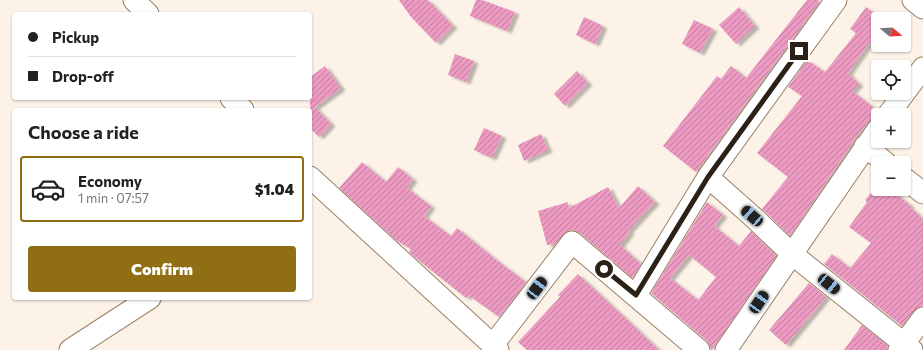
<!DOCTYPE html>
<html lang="en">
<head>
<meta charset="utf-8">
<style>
	body { margin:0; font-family:Commissioner,sans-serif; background:#f6f6f6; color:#222; height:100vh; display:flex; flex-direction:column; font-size:15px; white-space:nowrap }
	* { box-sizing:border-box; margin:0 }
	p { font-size:13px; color:#767676 }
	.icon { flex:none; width:22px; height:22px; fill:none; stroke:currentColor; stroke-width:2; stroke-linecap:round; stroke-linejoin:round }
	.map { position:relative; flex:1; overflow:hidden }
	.panel { position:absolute; left:12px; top:108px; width:300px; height:192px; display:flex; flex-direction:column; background:#fff; border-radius:4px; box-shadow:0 1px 3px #0004 }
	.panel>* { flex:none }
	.banner { position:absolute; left:12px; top:12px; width:300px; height:88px; border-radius:4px; box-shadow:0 1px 3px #0004; display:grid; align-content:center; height:88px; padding:0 16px; background:#fff }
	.needle { width:26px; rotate:108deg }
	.fabs { position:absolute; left:871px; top:12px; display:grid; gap:8px }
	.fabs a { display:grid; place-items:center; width:40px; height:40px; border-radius:4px; background:#fff; box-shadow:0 1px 3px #0004; font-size:20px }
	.end { position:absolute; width:18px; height:18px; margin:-9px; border:5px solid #2b2116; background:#fff; box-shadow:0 0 0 2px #fff }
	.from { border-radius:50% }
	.car { position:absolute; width:12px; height:24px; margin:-12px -6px; border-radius:5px; box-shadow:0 0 3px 1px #0007; background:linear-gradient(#222 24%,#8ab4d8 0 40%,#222 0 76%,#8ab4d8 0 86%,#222 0) }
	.banner b { display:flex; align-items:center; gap:14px; height:38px; font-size:15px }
	.banner b+b { border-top:1px solid #e0e0e0 }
	.banner i { width:10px; height:10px; background:#222 }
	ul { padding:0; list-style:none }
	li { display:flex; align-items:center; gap:12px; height:66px; margin:0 8px 6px; padding:0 8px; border:2px solid #e0e0e0; border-radius:4px }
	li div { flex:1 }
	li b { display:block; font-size:15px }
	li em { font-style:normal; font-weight:800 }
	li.selected { border-color:#906f14 }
	li>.icon { width:36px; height:36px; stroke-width:1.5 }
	h2 { padding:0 16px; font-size:18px; line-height:48px }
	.primary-button { display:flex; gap:8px; margin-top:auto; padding:8px 16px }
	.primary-button a { flex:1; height:46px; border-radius:4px; background:#906f14; color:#fff; font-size:16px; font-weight:800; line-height:46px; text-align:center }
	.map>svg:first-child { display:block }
	.building { fill:url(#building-hatch); fill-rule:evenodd; filter:url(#shadow) }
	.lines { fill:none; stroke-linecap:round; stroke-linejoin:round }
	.minor-casing { stroke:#9a8067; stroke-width:23 }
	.minor { stroke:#fff; stroke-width:21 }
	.route { stroke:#2b2116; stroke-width:5 }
</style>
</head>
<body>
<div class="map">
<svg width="923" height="350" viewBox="0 0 923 350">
	<defs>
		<pattern id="building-hatch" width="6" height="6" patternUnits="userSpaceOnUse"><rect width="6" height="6" fill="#ec9ac1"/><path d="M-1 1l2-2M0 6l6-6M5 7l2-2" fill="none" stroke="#bf7d9c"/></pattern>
		<filter id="shadow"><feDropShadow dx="4.5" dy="2.5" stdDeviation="1" flood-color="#0004"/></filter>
	</defs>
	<rect width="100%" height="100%" fill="#fdf2e7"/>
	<path class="building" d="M399 0H428L453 26 436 43 411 17Z
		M476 0H482L515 12 507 31 470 16Z
		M807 0H818L820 1 696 172 663 146 717 76 721 79 731 66 746 78Z
		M739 7 755 26 736 44 719 25Z
		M866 7 878 16V33L870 44 869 43 848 73 859 84 852 91 877 110V117L873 118 868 122 855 139 790 236 762 209 788 177 757 153 802 96 788 87 807 60 825 72 856 33 850 29Z
		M584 17 603 26 595 44 576 35Z
		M694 20 713 29 700 53 682 44Z
		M455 54 474 61 466 82 448 75Z
		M325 66 341 88 315 107 331 124 319 137 310 128V77Z
		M577 71 588 83 565 106 554 94Z
		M484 128 502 136 492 158 474 150Z
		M541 134 548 150 524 161 518 145Z
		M362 162 386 182 398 167 413 179 407 188 431 206 424 216 451 236 457 228 499 262 526 282 499 317 468 295 466 298 417 259 409 252 411 249 397 241 339 188Z
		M638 186 655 202 628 231 630 232 620 245 641 264 632 278 580 233 574 230 567 231 556 243 547 245 538 211 568 202 569 208 608 187 619 208Z
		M874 189H890L910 205 909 206 923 219V306L918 307 914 311 902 326 824 264 832 254 850 268 871 243 849 227 867 202 865 200Z
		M707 202 723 215 714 226 739 246 751 231 776 256 712 350H711L710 346 707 341 651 293ZM689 255 716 277 698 300 670 278Z
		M578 274 639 331 659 350H527L518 342 560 297 558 295Z
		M809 283 826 297 786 345 769 330Z
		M862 325 888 346 887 350H844Z"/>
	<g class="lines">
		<g class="minor-casing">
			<path id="minor" d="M134 0 148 14
				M913 0 923 8
				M231 98 243 110
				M888 115 923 68
				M865 146 886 163
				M310 177 498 350
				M708 177 752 216 792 254 912 350
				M904 178 923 193
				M636 295 708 177 836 0
				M493 345 572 242 699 350
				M70 350 150 298
				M726 350 878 129
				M899 350 923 318"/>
		</g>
		<use href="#minor" class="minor"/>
	</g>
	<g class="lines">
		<path class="route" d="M604 269 636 295 708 177 799 51"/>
	</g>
</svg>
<div class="fabs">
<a><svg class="needle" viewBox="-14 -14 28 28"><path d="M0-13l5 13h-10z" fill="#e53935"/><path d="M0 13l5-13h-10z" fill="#767676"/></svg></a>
<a><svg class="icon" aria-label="locate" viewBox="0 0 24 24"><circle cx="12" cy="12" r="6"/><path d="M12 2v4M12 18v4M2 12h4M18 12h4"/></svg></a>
<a>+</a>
<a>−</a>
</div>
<i class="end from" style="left:604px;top:269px"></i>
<i class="end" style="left:799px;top:51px"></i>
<i class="car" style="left:752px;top:216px;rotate:311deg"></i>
<i class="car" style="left:829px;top:284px;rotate:129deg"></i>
<i class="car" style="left:537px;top:288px;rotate:37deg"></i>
<i class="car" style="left:759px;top:302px;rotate:34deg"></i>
<div class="banner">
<b><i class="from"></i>Pickup</b>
<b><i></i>Drop-off</b>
</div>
<section class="panel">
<h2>Choose a ride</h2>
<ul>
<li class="selected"><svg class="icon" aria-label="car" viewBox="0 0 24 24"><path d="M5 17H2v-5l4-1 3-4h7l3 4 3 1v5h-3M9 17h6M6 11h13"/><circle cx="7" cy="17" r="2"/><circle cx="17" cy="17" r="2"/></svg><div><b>Economy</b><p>1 min · 07:57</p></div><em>$1.04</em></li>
</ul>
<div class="primary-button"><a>Confirm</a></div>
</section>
</div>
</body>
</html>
